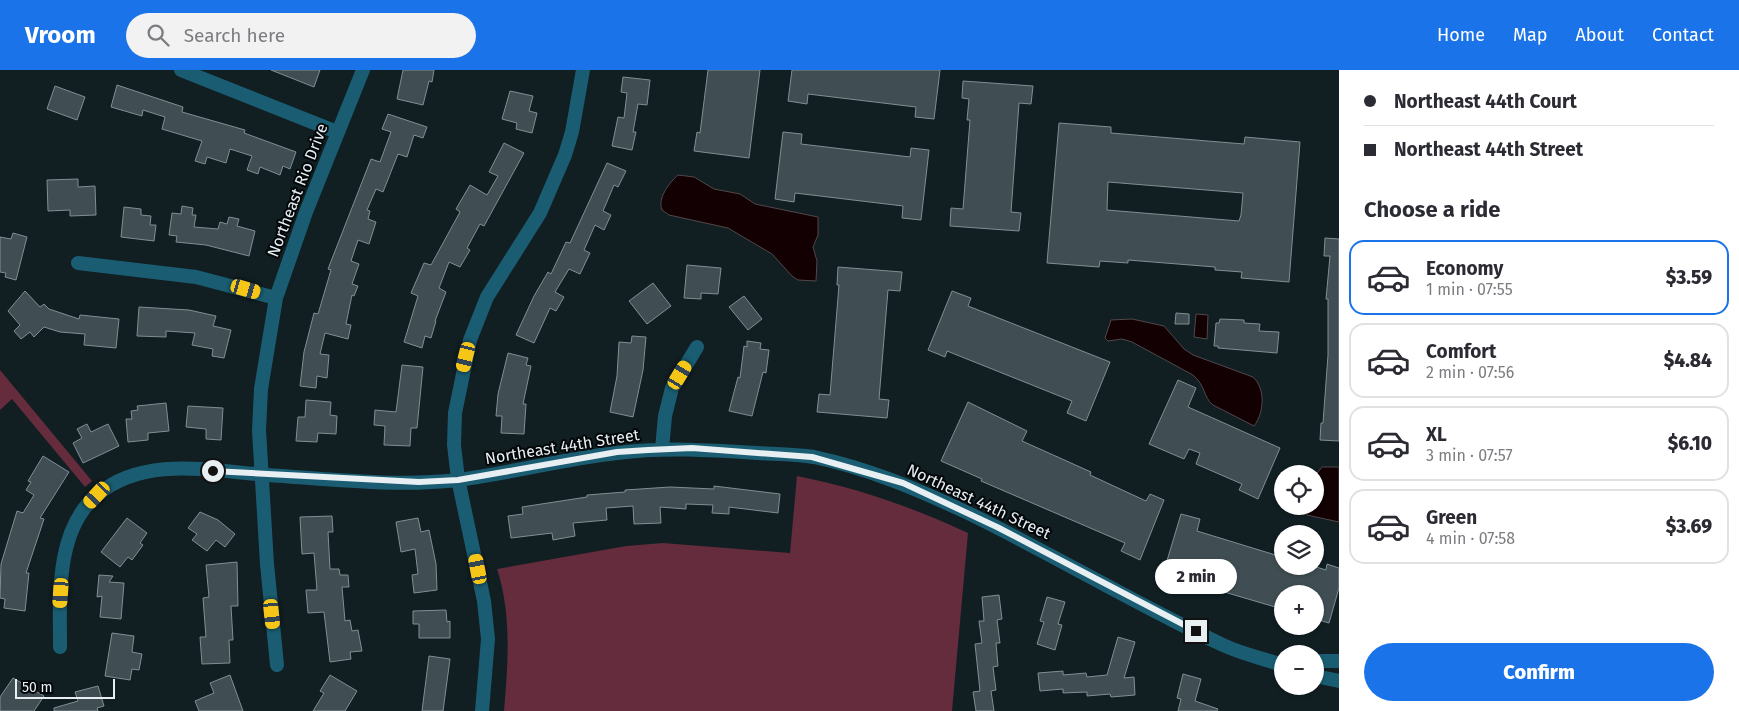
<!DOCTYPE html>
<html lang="en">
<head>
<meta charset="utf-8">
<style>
	body { margin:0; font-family:"Fira Sans",sans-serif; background:#f2f2f3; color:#2b2b33; height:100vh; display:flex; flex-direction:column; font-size:19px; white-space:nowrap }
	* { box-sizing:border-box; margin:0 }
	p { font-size:16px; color:#7c7c81 }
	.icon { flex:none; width:28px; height:28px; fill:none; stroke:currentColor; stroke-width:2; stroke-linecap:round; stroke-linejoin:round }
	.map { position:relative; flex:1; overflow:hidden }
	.sheet { display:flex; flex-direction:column; background:#fff; width:400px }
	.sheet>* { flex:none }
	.hud { display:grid; align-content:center; height:110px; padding:0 25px; background:#fff }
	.controls { position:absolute; left:1274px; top:395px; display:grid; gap:10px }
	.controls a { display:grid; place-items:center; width:50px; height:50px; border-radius:50%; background:#fff; box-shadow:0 1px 4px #0004; font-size:25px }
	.scale { position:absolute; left:15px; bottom:12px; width:100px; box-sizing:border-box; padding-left:5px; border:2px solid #e7eff3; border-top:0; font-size:14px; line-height:18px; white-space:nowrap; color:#e7eff3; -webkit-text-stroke:4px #030709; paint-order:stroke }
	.end { position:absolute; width:22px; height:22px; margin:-11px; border:6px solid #e7eff3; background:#111; box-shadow:0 0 0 2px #111 }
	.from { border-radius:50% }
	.bubble { position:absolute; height:35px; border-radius:18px; background:#fff; box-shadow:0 1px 4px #0004; font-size:16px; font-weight:800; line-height:35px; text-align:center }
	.car { position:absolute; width:15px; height:30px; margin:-15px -8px; border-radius:6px; box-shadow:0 0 4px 1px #0007; background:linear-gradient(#f5c518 24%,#345 0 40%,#f5c518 0 76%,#345 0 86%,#f5c518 0) }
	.hud b { display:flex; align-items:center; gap:18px; height:48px; font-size:19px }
	.hud b+b { border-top:1px solid #e1e1e2 }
	.hud i { width:12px; height:12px; background:#2b2b33 }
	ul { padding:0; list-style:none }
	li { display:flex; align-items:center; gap:15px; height:75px; margin:0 10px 8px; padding:0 15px; border:2px solid #e1e1e2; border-radius:15px }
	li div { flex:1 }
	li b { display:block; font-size:19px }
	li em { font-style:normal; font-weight:800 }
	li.active { border-color:#1a73e8 }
	li>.icon { width:45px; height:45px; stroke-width:1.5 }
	h2 { padding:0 25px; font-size:22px; line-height:60px }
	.action { display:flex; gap:10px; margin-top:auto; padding:10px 25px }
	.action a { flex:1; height:58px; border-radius:30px; background:#1a73e8; color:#fff; font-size:20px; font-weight:800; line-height:58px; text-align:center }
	header { display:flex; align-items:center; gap:30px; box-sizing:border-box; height:70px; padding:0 25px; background:#1a73e8; color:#fff }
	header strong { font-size:24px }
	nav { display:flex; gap:28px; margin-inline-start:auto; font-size:18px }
	.search { width:350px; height:45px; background:#f2f2f3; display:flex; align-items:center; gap:12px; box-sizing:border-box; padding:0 18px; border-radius:28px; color:#7c7c81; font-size:19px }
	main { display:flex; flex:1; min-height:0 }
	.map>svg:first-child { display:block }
	.green { fill:#642c3c }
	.water { fill:#120003; stroke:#52484b }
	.building { fill:#404e53; stroke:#7f8f95; fill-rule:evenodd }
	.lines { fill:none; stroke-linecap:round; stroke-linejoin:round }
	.street { stroke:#1a5d72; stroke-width:14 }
	.route { stroke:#e7eff3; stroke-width:6 }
	.labels { text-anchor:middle; stroke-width:4; stroke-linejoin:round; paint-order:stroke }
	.street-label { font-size:16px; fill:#e7eff3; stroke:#030709 }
</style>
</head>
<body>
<header>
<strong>Vroom</strong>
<div class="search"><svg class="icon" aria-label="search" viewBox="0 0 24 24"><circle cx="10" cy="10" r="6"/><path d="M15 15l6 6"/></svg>Search here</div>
<nav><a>Home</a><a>Map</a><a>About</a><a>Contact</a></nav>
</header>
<main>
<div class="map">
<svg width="1339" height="641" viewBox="0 0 1339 641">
	<rect width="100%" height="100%" fill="#111e22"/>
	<path class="green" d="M0 300 92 411 85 417 12 329 0 340Z
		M797 406C858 418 912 437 968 463L952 641H504C508 594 512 545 497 499L626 476 663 473 790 483Z"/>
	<path class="water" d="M678 105 694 107 714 119 740 124 755 134 818 147V165L813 177 817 191 816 211 798 210 792 206 772 184 728 158 669 145 662 140C657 128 670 112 678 105Z
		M1196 244 1208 245 1207 269 1194 267Z
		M1132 249 1164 256 1184 279 1193 285 1253 307C1266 319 1264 343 1254 356L1213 335C1203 327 1206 316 1193 305L1132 272 1122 269 1108 271 1105 268 1111 250Z
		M1322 397H1339V452L1307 445 1302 441V436H1315V406Z"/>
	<path class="building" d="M271 0H320L314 17Z
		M403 0H434L432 12 429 11 423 35 397 29Z
		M708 0H760L749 88 694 81 697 62 700 63Z
		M792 0H940L934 49 915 47 916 37 808 24 807 34 788 31Z
		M623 7 650 10 647 35 638 34 633 62H636L632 80 612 76 618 47 624 48 627 23 621 22Z
		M963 11 1033 16 1031 34 1019 33 1011 142 1021 143 1019 161 950 156 951 138 963 139 970 50H967L969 29 962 28Z
		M117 15 183 37 182 42 245 60 244 63 296 82 290 99 283 96 280 105 260 97 258 104 247 100 252 86 230 79 226 93 207 87 205 94 195 91 202 71 162 59 165 47 143 40 142 46 111 37Z
		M55 16 85 27 77 50 47 39Z
		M510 21 533 26 529 41 537 43 532 63 516 59 517 53 502 49Z
		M388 44 427 57 423 68 414 65 407 87 398 84 383 122 376 119 367 140 370 141 368 149 376 152 369 174 358 170 351 191 359 194 352 214 358 216 354 226 352 225 346 254 351 255 348 269 325 263 320 284 329 285 327 308 317 306 316 318 300 316 304 282 314 243 318 244 331 200 328 199 371 89 380 92 391 62 382 59Z
		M1059 53 1111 57V63L1244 74 1245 67 1300 72 1289 212 1241 208 1242 202 1215 200V197L1128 190V193L1100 191 1099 197 1047 193ZM1108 112 1243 123 1241 145 1239 151 1107 140Z
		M783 62 802 64 801 74 910 87 911 78 929 80 921 150 902 148 903 136 795 123 794 132 775 129Z
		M504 73 524 83 484 156 480 154 467 178 470 180 460 197 449 192 439 218 446 222 435 251H436L431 268 425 266 422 278 404 272 418 226 411 223 424 193 431 195 460 142 456 139 470 115 487 125 498 106 489 102Z
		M607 93 626 101 618 117 614 115 603 141 611 145 604 160 595 155 584 180 590 183 580 204 569 199 555 222 564 227 556 241 550 238 534 273 516 265 534 226 548 202 551 204 566 172 570 173Z
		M78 109V117L95 116 96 145 70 146V140L48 141 47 110Z
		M182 136 193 138 192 145H196L194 157 218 159 220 152 227 154 229 147 239 149 237 156 255 161 249 186 206 175 176 172 177 166 169 165 172 143 181 144Z
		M124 137 141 139V145L151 146 150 155H156L154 171 121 167Z
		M13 163 27 167 16 210 5 207 6 203 0 202V167L11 169Z
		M1325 168 1339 169V371L1320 370 1321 353H1323L1328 285V229H1326L1330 186H1324Z
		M687 195 721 198 718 224 701 223V229L684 228Z
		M838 197 902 202 900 221 888 220 879 329 889 330 887 348 817 342 819 324 830 325 839 215H837Z
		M653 213 671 236 647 254 629 231Z
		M25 221 40 237 44 234 49 239 79 249 80 245 119 249 116 278 84 275 85 264 60 262 44 257 34 267 30 262 21 269 14 261 20 255 8 241Z
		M952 221 971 228 968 236 1110 292 1086 351 1067 343 1072 331 947 281 945 287 928 280Z
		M744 226 762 249 748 260 729 237Z
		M139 237 189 240 216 246 213 256 231 260 224 288 212 286 213 279 192 275 195 263 166 261V267L137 266Z
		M1176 243 1189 244V254H1175Z
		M1220 249 1244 250V253L1260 254 1259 261 1279 262 1277 283 1218 278V276H1214L1216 253H1219Z
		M632 266 646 267 643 300 633 347 610 342 617 306 619 272 631 273Z
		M747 271 761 273 760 279 769 280 766 303 763 302 752 346 729 341 738 307 740 308 744 276 747 277Z
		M508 283 528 288 526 295 531 296 523 334H526L524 364 501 363 502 346H496L498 324Z
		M402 295 423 297 417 358H411L410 376 384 375 385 356 374 355 375 340 396 342Z
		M1178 310 1196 318 1188 337 1280 378 1258 429 1239 420 1242 414 1196 394 1200 383 1189 379 1184 389 1149 374Z
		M306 330 331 332 330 345 337 346 336 364 318 363 317 372 296 371 298 347H305Z
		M968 332 1027 361 1022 371 1091 402 1090 405 1146 431 1150 424 1164 430 1140 490 1121 481 1125 473 981 411 982 409 941 391Z
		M166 333 169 361 148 363V370L128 372 126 349H132L131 341 138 340 137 336Z
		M188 336 223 338 221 370 206 369V359L186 357Z
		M87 354 91 362 108 354 119 376 83 393 73 373 82 368 77 359Z
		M43 386 69 402 40 448 44 449 26 503H29L25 541 4 538 5 529 0 528 1 494 17 441 23 443 34 425 26 420 31 412 28 411Z
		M714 416 780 424 778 443 729 437V444L712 443 713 435 686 434V439L660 437 661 453 634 454 633 436 606 438 607 450 573 453 575 466 553 470 552 463 511 468 508 446 523 444 522 437 587 427V425L625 422V420L670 417 714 419Z
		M200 442 218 450 235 464 225 477 216 470 207 481 192 470 197 464 188 458Z
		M1181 444 1200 449 1197 461 1282 487V496H1313L1326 500 1327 494 1339 498V518L1329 553 1315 549V524H1282V539L1163 504Z
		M332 446 333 462H328L330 499H339L340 505H348L349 517H342L345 551 350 550 352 561 358 560 362 581 350 582 351 589 330 592 324 542 308 543 306 520H317L314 483 302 484 300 447Z
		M127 448 147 463 140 473 143 475 132 490 128 487 120 497 101 482Z
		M418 448 421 462 429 460 436 494 437 520 414 523 412 505 418 504 415 479 401 482 396 452Z
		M237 492 238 536H231L233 570H229L230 593 202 594 200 567H206L203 528 209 527 206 495Z
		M99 505 113 506 109 512 124 513 121 549 100 547 102 526 97 527Z
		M999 525 1002 549 997 550 1000 573H996L998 596 993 597 996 620 991 621 994 641H976L973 622 980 621 975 574 982 573 979 551H984L982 527Z
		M1047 527 1065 532 1058 554 1062 555 1055 580 1037 574 1044 552 1040 551Z
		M446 540 447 552 450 551V568H419V554H413V541Z
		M112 563 134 566 132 582 142 584 139 600 132 599 130 610 105 606Z
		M1118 567 1135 572 1124 608 1134 607 1135 625 1111 627 1110 624 1087 626V622L1063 623V619L1040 621 1038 603 1063 601V605L1086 603 1087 607 1107 605Z
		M429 586 450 589 443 641H422Z
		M1183 604 1201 609 1195 631 1218 639 1217 641H1178L1181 629 1177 628Z
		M230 605 243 641H199L195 631 214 623 210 613Z
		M330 605 357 621 345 641H313L324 623 320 621Z
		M13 608 44 626 34 641H0V627Z
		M98 616 104 636 97 638 98 641H54V638L78 631 75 622Z"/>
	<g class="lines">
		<path class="street" d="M181 0 337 62
			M78 193 196 207 276 228
			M662 379 665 346 672 318 697 277
			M60 577C60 528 55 460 97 425 144 385 212 401 267 405 330 409 395 417 457 410 511 403 563 389 617 383 664 377 711 380 758 383 776 384 796 384 814 387 867 398 917 419 966 442 1053 484 1135 534 1223 575 1242 584 1262 588 1282 595
			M1315 591H1339
			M277 595 267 494 259 360 261 319 276 228 306 142 363 0
			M1315 606 1339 611
			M482 641 488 569 484 531 458 409 454 375 455 343 470 270 487 227 540 143 565 85 572 62 583 0"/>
	</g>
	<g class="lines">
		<path class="route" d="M213 401 419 412 458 410 617 382 648 380 692 378 812 387 903 413 997 457 1196 561"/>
	</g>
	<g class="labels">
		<g class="street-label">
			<text transform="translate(297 120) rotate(-69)" y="6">Northeast Rio Drive</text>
			<text transform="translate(562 376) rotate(-9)" y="6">Northeast 44th Street</text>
			<text transform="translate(979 431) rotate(25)" y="6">Northeast 44th Street</text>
		</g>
	</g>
</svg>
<div class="controls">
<a><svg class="icon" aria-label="locate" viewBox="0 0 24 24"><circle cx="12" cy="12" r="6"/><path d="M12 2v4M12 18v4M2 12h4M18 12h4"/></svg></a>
<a><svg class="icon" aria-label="layers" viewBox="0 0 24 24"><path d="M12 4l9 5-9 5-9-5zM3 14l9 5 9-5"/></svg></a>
<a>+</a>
<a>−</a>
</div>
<div class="scale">50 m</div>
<i class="end from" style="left:213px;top:401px"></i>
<i class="end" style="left:1196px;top:561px"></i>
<div class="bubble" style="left:1155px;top:489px;width:82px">2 min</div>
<i class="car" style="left:246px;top:219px;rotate:106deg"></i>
<i class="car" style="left:466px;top:287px;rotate:194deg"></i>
<i class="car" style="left:680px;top:305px;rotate:31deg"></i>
<i class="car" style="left:97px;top:425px;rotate:223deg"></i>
<i class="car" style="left:478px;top:499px;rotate:349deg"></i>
<i class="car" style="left:61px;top:523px;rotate:184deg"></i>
<i class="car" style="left:272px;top:544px;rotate:174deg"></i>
</div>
<section class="sheet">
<div class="hud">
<b><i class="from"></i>Northeast 44th Court</b>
<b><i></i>Northeast 44th Street</b>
</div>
<h2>Choose a ride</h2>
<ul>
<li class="active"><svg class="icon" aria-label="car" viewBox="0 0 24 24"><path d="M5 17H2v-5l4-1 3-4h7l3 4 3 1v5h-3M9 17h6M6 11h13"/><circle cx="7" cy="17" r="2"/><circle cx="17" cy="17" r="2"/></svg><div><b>Economy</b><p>1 min · 07:55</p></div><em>$3.59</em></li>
<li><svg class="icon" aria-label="car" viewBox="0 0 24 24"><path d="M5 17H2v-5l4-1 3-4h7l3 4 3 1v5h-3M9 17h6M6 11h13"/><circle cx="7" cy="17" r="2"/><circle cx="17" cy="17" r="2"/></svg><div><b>Comfort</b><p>2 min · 07:56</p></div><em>$4.84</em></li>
<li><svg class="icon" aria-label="car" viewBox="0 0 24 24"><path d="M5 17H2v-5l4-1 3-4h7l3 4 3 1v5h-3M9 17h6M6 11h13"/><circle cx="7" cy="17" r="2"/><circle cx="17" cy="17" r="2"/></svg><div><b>XL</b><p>3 min · 07:57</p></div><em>$6.10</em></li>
<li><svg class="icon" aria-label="car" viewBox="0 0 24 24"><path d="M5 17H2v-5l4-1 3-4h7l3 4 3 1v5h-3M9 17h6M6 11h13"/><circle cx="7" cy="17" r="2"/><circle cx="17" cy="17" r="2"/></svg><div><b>Green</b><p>4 min · 07:58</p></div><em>$3.69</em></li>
</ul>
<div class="action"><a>Confirm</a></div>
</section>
</main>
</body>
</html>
